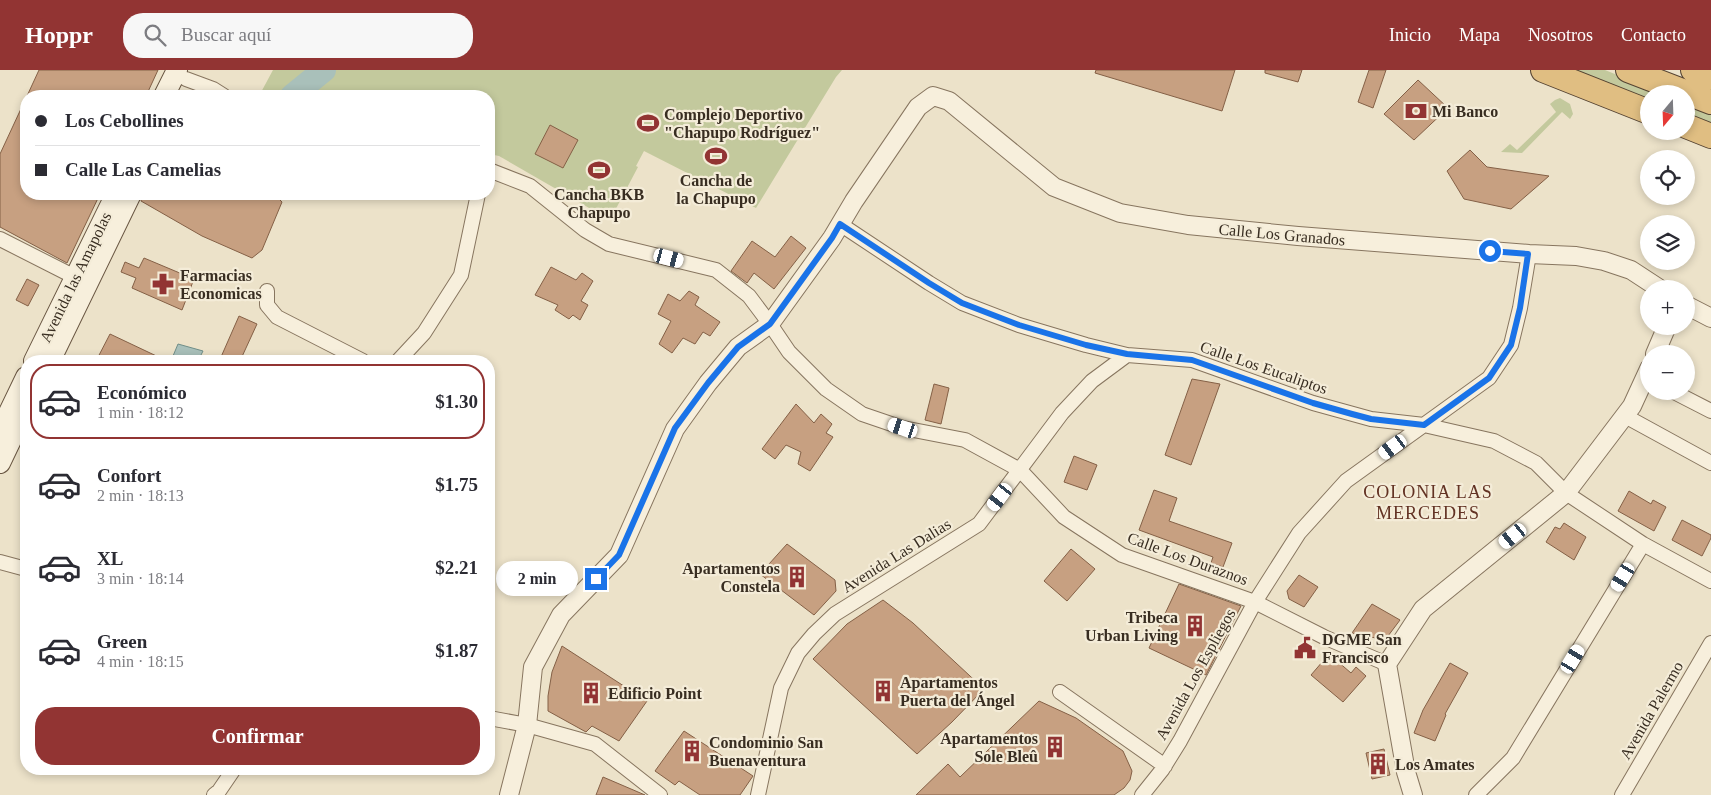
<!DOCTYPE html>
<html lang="es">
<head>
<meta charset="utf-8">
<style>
	body { margin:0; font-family:"Times New Roman",serif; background:#f7f7f7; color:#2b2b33; height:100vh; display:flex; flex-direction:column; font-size:19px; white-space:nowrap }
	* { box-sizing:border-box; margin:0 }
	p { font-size:16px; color:#7c7c81 }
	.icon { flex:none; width:28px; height:28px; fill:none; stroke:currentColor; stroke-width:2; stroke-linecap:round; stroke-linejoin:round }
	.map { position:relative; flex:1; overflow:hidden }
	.drawer { position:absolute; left:20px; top:285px; width:475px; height:420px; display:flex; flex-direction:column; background:#fff; border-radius:20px; box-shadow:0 2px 8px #0003 }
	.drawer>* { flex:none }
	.guide { position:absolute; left:20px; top:20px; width:475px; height:110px; border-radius:20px; box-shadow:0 2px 8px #0003; display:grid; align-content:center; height:110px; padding:0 15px; background:#fff }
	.needle { width:32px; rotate:199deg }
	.tools { position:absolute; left:1640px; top:15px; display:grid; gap:10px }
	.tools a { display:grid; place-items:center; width:55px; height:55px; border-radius:50%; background:#fff; box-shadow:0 2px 8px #0003; font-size:25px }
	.end { position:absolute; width:22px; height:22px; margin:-11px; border:6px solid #1a73e8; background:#fff; box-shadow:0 0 0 2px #fff }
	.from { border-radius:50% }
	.bubble { position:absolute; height:35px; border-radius:18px; background:#fff; box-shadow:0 2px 8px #0003; font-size:16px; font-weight:700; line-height:35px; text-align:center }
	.car { position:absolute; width:15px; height:30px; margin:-15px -8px; border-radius:6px; box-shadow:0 0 4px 1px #0007; background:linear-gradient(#fff 24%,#345 0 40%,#fff 0 76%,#345 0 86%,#fff 0) }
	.guide b { display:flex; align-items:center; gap:18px; height:48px; font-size:19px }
	.guide b+b { border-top:1px solid #e1e1e2 }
	.guide i { width:12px; height:12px; background:#2b2b33 }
	ul { padding:9px 0 0; list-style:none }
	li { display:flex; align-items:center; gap:15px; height:75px; margin:0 10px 8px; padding:0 5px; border:2px solid transparent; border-radius:20px }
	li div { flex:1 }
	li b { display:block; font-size:19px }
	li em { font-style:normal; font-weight:700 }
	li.selected { border-color:#923433 }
	li>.icon { width:45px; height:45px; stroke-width:1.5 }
	.button { display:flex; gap:10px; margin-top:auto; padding:10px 15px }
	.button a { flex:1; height:58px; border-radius:20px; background:#923433; color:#fff; font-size:20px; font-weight:700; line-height:58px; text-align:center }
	header { display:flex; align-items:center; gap:30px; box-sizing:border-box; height:70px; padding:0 25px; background:#923433; color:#fff }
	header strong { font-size:24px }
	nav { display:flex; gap:28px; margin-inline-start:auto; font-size:18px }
	.search { width:350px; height:45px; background:#f7f7f7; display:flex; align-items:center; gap:12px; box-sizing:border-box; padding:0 18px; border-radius:20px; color:#7c7c81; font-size:19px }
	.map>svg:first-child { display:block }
	.green { fill:#c3c99d }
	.water { fill:#a9c0ba; stroke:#708e88 }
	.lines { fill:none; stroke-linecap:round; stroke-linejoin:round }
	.river { stroke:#a9c0ba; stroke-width:24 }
	.building { fill:#c7a081; stroke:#846046 }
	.minor-casing { stroke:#87755f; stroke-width:16 }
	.tertiary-casing { stroke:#87755f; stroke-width:20 }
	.secondary-casing { stroke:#695642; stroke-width:22 }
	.trunk-casing { stroke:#554332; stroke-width:26 }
	.minor { stroke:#f7efdc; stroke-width:14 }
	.tertiary { stroke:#f7efdc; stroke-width:18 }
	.secondary { stroke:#f7efdc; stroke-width:20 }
	.trunk { stroke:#e0be82; stroke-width:24 }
	.route { stroke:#1a73e8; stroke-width:6 }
	.labels { text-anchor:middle; stroke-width:4.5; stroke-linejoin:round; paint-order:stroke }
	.poi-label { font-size:16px; font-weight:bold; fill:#382d21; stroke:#f4ecd8; text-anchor:start }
	.street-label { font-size:16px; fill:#382d21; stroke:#f4ecd8 }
	.neighbourhood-label { font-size:18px; letter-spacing:1px; fill:#623223; stroke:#f4ecd8 }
</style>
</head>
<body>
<header>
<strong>Hoppr</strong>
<div class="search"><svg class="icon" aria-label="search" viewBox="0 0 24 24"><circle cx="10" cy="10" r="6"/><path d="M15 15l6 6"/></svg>Buscar aquí</div>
<nav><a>Inicio</a><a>Mapa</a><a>Nosotros</a><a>Contacto</a></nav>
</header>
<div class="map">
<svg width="1711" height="725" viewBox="0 0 1711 725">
	<rect width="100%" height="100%" fill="#ece2c9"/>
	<path class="green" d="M273 0H842L836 7 756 138 644 81 636 96 638 97 610 150 499 86 489 84V26H259Z
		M1564 0H1605L1664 24H1649V33Z
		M1560 28 1570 34 1573 44 1570 49 1562 42 1522 83 1501 82 1510 74 1517 80 1556 42 1550 34 1555 30Z
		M1686 33 1711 43V58L1686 48Z"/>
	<path class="water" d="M178 274 203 281 198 291H186L173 286Z"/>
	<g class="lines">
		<path class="river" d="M292 26 324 0"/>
	</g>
	<path class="building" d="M39 0H158L146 26H27Z
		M1096 0H1235L1222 41 1095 3Z
		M1265 0H1302L1298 12 1265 3Z
		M1369 0H1386L1373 38 1358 32Z
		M1418 10 1448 38 1414 70 1384 44Z
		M26 28V124H100L67 193 0 157V84Z
		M550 55 578 70 563 98 535 84Z
		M1470 80 1487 97 1549 106 1511 139 1464 129 1447 101Z
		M143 124H274L282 132 262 180 252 188 202 166 141 131Z
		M791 166 806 178 774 219 754 203 747 213 731 201 752 171 775 187Z
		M144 188 194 209 182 240 132 218 136 208 121 202 125 192 139 198Z
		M551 197 576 210 582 203 593 211 581 231 588 235 580 250 573 245 569 249 555 240 558 235 535 225Z
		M27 209 39 215 28 236 16 230Z
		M689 221 699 227 695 235 720 252 710 266 703 262 695 274 683 268 672 283 659 274 671 251 658 244 668 224 680 231Z
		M239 246 257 254 240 291H231L221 287Z
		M110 264 167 291H96Z
		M1192 309 1220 314 1191 395 1165 385Z
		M934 314 949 318 941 354 925 350Z
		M796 334 814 353 821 344 832 354 826 363 833 367 810 401 798 394 801 382 786 375 775 389 762 379Z
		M1074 386 1097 395 1087 420 1064 412Z
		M1154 420 1177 428 1169 451 1232 473 1223 497 1211 493 1213 487 1139 460Z
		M1629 421 1651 434 1653 430 1666 437 1654 461 1618 441Z
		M1682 450 1711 465V468L1702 486 1672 470Z
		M1564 453 1586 467 1574 490 1546 472 1555 457 1560 459Z
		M787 474 835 510 836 521 814 545 760 504Z
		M1071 479 1095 499 1067 531 1044 511Z
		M1299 505 1318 517 1304 537 1289 529 1287 521Z
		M1179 514 1241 536 1206 605 1149 578Z
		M883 530 913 553 984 619 952 652 917 684 813 589 847 554Z
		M1372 534 1400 550 1385 570 1352 563Z
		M562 576 647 631 619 671 592 656 586 662 548 641V626L552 602Z
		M1329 584 1351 603 1356 597 1366 606 1343 632 1311 605Z
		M1450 593 1468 603 1445 644 1446 645 1435 671 1414 663 1423 640Z
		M1039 631 1076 648 1123 681 1132 701 1130 710 1124 718 1114 725H916L948 694 960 707Z
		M684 661 753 706 740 725H700L679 711 675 715 655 701Z
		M1384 679 1390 705 1372 709 1366 683Z
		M603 707 645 725H596Z"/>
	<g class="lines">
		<g class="minor-casing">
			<path id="minor" d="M186 9 213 19 224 26
				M489 100 530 116 585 160 609 174 716 200 749 226 770 254 789 282 826 319 862 344 903 358 965 370 1020 400 1064 447 1122 485 1255 532 1324 567 1387 594
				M840 154 929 213 962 233 1019 255 1086 275 1127 285 1192 290 1313 333 1371 349 1424 355 1494 371 1536 393 1566 423 1643 474 1711 511
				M0 169 75 207
				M267 221V235L277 247 363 291
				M398 291 424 263 461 205 478 124
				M1672 321 1711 341
				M1625 346 1711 393
				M0 492 26 499
				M1060 622 1165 696
				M489 648 527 655 595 674 660 725
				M214 725 219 721 234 699
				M758 725 781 618 798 583 814 564 835 544 979 454 1062 343 1092 311 1127 285
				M1142 725 1162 700 1180 671 1255 532 1299 463 1346 411 1489 308 1511 275 1520 238 1529 184
				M1476 725 1513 688 1643 474
				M1622 725 1711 573"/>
		</g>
		<g class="tertiary-casing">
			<path id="tertiary" d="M1686 235 1711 248
				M1655 284 1667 256
				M509 725 527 655 533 597 561 545 619 485 675 359 708 313 738 277 770 254 832 168 854 131 918 37 933 26 949 31 1054 117 1120 143 1188 155 1298 166 1529 184 1576 186 1604 191 1631 200 1660 219
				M1413 725 1406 702 1387 594 1423 539 1566 423 1632 336 1649 299"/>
		</g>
		<g class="secondary-casing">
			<path id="secondary" d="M164 26 177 0
				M34 291 116 124
				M50 291 131 124
				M0 361 26 307
				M0 393 23 345"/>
		</g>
		<g class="trunk-casing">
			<path id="trunk" d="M1543 0 1649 42
				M1628 0 1711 32
				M1693 0 1711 7
				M1686 56 1711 66"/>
		</g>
		<use href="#minor" class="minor"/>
		<use href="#tertiary" class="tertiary"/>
		<use href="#secondary" class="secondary"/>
		<use href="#trunk" class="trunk"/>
	</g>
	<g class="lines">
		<path class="route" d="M596 509 619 485 675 358 708 313 738 277 770 254 832 168 840 154 929 213 962 233 1019 255 1086 275 1127 284 1192 290 1313 333 1352 344 1371 349 1424 355 1489 308 1511 275 1520 238 1528 184 1490 181"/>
	</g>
	<defs>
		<g id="bank-bare" transform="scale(1.725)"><path d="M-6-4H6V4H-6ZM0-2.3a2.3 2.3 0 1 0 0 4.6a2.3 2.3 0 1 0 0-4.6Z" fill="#923433" stroke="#f4ecd8" stroke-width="2.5" paint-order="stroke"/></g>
		<g id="stadium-bare" transform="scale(1.725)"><path d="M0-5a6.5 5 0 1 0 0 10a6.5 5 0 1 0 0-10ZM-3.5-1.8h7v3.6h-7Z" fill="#923433" stroke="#f4ecd8" stroke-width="2.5" paint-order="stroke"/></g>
		<g id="pharmacy-bare" transform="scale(1.725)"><path d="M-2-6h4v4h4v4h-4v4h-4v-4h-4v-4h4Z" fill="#923433" stroke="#f4ecd8" stroke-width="2.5" paint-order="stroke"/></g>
		<g id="building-bare" transform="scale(1.725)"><path d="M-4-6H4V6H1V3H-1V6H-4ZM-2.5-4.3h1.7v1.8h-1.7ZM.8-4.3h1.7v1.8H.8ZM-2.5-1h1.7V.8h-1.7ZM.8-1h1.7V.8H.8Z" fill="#923433" stroke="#f4ecd8" stroke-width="2.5" paint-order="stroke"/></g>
		<g id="civic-bare" transform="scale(1.725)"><path d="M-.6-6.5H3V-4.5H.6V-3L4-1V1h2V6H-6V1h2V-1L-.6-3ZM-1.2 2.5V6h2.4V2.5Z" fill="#923433" stroke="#f4ecd8" stroke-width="2.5" paint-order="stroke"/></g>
	</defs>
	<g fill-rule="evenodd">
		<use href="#bank-bare" x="1416" y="41"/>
		<use href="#stadium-bare" x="648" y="53"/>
		<use href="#stadium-bare" x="716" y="86"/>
		<use href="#stadium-bare" x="599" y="100"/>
		<use href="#pharmacy-bare" x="163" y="214"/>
		<use href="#building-bare" x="797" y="507"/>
		<use href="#building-bare" x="1195" y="556"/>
		<use href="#civic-bare" x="1305" y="578"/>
		<use href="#building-bare" x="883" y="621"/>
		<use href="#building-bare" x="591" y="623"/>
		<use href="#building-bare" x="1055" y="677"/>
		<use href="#building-bare" x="692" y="681"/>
		<use href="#building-bare" x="1378" y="694"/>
	</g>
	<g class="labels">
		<g class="poi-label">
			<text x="1432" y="47">Mi Banco</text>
			<text x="664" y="50">Complejo Deportivo<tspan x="664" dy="18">"Chapupo Rodríguez"</tspan></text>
			<text x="716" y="116" text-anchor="middle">Cancha de<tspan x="716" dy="18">la Chapupo</tspan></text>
			<text x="599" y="130" text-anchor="middle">Cancha BKB<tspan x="599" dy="18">Chapupo</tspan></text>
			<text x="180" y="211">Farmacias<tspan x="180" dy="18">Economicas</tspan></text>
			<text x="780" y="504" text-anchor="end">Apartamentos<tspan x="780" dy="18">Constela</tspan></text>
			<text x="1178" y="553" text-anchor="end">Tribeca<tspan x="1178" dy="18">Urban Living</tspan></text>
			<text x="1322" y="575">DGME San<tspan x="1322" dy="18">Francisco</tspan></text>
			<text x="900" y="618">Apartamentos<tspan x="900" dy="18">Puerta del Ángel</tspan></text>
			<text x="608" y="629">Edificio Point</text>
			<text x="1038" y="674" text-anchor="end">Apartamentos<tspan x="1038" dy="18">Sole Bleû</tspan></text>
			<text x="709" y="678">Condominio San<tspan x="709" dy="18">Buenaventura</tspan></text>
			<text x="1395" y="700">Los Amates</text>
		</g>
		<g class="street-label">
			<text transform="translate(1282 164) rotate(5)" y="6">Calle Los Granados</text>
			<text transform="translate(75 207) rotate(-64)" y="6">Avenida las Amapolas</text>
			<text transform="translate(1264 297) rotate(19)" y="6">Calle Los Eucaliptos</text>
			<text transform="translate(896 485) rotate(-32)" y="6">Avenida Las Dalias</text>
			<text transform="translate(1188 488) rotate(20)" y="6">Calle Los Duraznos</text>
			<text transform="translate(1195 604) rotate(-61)" y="6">Avenida Los Espliegos</text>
			<text transform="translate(1651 640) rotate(-60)" y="6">Avenida Palermo</text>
		</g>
		<g class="neighbourhood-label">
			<text x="1428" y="428">COLONIA LAS<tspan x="1428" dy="21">MERCEDES</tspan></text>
		</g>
	</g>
</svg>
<div class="tools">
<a><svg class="needle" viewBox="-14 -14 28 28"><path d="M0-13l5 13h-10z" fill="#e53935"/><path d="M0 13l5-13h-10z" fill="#7c7c81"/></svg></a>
<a><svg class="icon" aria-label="locate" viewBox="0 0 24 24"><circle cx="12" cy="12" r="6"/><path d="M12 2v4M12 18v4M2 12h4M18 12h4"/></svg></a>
<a><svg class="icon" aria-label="layers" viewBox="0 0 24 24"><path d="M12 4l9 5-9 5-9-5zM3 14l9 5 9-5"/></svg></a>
<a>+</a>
<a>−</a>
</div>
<i class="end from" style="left:1490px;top:181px"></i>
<i class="end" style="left:596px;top:509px"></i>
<div class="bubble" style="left:496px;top:491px;width:82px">2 min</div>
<i class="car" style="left:669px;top:188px;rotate:105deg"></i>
<i class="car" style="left:903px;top:358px;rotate:288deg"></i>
<i class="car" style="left:1393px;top:377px;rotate:234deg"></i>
<i class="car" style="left:1000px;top:427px;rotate:217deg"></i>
<i class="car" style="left:1513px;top:466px;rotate:231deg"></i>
<i class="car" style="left:1623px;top:507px;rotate:211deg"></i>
<i class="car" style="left:1573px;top:589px;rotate:31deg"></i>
<div class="guide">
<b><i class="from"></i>Los Cebollines</b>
<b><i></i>Calle Las Camelias</b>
</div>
<section class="drawer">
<ul>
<li class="selected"><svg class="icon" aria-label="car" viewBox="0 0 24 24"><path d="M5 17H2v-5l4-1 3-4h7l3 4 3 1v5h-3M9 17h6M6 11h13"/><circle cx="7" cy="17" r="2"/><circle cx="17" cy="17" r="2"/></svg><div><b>Económico</b><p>1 min · 18:12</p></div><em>$1.30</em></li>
<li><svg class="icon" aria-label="car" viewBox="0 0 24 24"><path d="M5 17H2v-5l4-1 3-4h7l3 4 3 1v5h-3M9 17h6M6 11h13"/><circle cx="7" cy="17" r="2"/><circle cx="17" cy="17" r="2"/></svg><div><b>Confort</b><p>2 min · 18:13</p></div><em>$1.75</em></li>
<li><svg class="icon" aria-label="car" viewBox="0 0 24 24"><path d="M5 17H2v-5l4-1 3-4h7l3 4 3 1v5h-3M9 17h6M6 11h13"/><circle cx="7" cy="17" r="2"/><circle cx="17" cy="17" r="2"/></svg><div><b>XL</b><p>3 min · 18:14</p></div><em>$2.21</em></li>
<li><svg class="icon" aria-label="car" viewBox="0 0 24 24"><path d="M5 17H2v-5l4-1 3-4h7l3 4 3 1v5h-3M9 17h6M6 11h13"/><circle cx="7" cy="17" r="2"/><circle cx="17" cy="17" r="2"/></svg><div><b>Green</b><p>4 min · 18:15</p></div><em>$1.87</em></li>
</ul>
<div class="button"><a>Confirmar</a></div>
</section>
</div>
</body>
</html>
